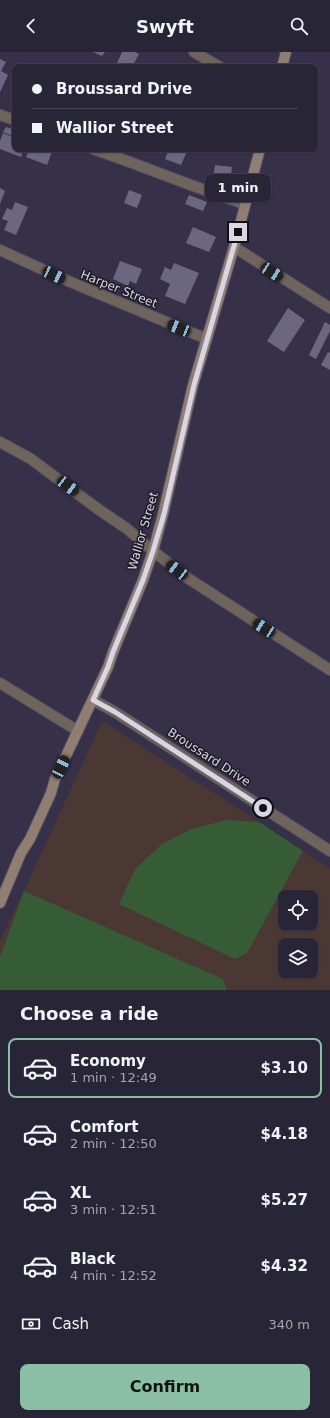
<!DOCTYPE html>
<html lang="en">
<head>
<meta charset="utf-8">
<style>
	body { margin:0; font-family:"DejaVu Sans",sans-serif; background:#343142; color:#f1f3f6; height:100vh; display:flex; flex-direction:column; font-size:15px; white-space:nowrap }
	* { box-sizing:border-box; margin:0 }
	p { font-size:13px; color:#a5a5ad }
	.icon { flex:none; width:22px; height:22px; fill:none; stroke:currentColor; stroke-width:2; stroke-linecap:round; stroke-linejoin:round }
	.map { position:relative; height:938px; overflow:hidden }
	.sheet { display:flex; flex-direction:column; background:#282536; flex:1 }
	.sheet>* { flex:none }
	.banner { position:absolute; left:12px; top:12px; width:306px; height:88px; border-radius:8px; box-shadow:0 1px 3px #0004,0 0 0 1px #444251; display:grid; align-content:center; height:88px; padding:0 20px; background:#282536 }
	.tools { position:absolute; left:278px; top:838px; display:grid; gap:8px }
	.tools a { display:grid; place-items:center; width:40px; height:40px; border-radius:8px; background:#282536; box-shadow:0 1px 3px #0004,0 0 0 1px #444251; font-size:20px }
	.end { position:absolute; width:18px; height:18px; margin:-9px; border:5px solid #d8d5e4; background:#111; box-shadow:0 0 0 2px #111 }
	.from { border-radius:50% }
	.bubble { position:absolute; height:28px; border-radius:8px; background:#282536; box-shadow:0 1px 3px #0004,0 0 0 1px #444251; font-size:13px; font-weight:800; line-height:28px; text-align:center }
	.car { position:absolute; width:12px; height:24px; margin:-12px -6px; border-radius:5px; box-shadow:0 0 3px 1px #0007; background:linear-gradient(#222 24%,#8ab4d8 0 40%,#222 0 76%,#8ab4d8 0 86%,#222 0) }
	.banner b { display:flex; align-items:center; gap:14px; height:38px; font-size:15px }
	.banner b+b { border-top:1px solid #444251 }
	.banner i { width:10px; height:10px; background:#f1f3f6 }
	ul { padding:0; list-style:none }
	li { display:flex; align-items:center; gap:12px; height:60px; margin:0 8px 6px; padding:0 12px; border:2px solid transparent; border-radius:8px }
	li div { flex:1 }
	li b { display:block; font-size:15px }
	li em { font-style:normal; font-weight:800 }
	li.selected { border-color:#8abfa5 }
	li>.icon { width:36px; height:36px; stroke-width:1.5 }
	h2 { padding:0 20px; font-size:18px; line-height:48px }
	.pay { display:flex; align-items:center; gap:10px; height:44px; padding:0 20px; font-size:15px }
	.pay p { margin-inline-start:auto }
	.button { display:flex; gap:8px; margin-top:auto; padding:8px 20px }
	.button a { flex:1; height:46px; border-radius:8px; background:#8abfa5; color:#111; font-size:16px; font-weight:800; line-height:46px; text-align:center }
	header { display:flex; justify-content:space-between; align-items:center; height:52px; padding:0 20px; background:#282536; font-size:18px; font-weight:800 }
	.map>svg:first-child { display:block }
	.education { fill:#4b3734; fill-rule:evenodd }
	.grass { fill:#355c35 }
	.building { fill:#6c6781 }
	.lines { fill:none; stroke-linecap:round; stroke-linejoin:round }
	.street-casing { stroke:#534f64; stroke-width:12 }
	.secondary-casing { stroke:#534f64; stroke-width:12 }
	.street { stroke:#6f645c; stroke-width:10 }
	.secondary { stroke:#8f7e71; stroke-width:10 }
	.route { stroke:#d8d5e4; stroke-width:5 }
	.labels { text-anchor:middle; stroke-width:3; stroke-linejoin:round; paint-order:stroke }
	.street-label { font-size:12px; fill:#d8d5e4; stroke:#1d1b25 }
</style>
</head>
<body>
<header><svg class="icon" aria-label="back" viewBox="0 0 24 24"><path d="M15 5l-7 7 7 7"/></svg>Swyft<svg class="icon" aria-label="search" viewBox="0 0 24 24"><circle cx="10" cy="10" r="6"/><path d="M15 15l6 6"/></svg></header>
<div class="map">
<svg width="330" height="938" viewBox="0 0 330 938">
	<rect width="100%" height="100%" fill="#363148"/>
	<path class="education" d="M102 669 259 770 330 817V938H0V888L24 839ZM285 845H311V871H285ZM285 893H311V919H285Z"/>
	<path class="grass" d="M227 768 259 770 303 799 247 901 235 907 119 852 135 817 162 792 191 777Z
		M24 839 223 927 227 938H0V905Z"/>
	<path class="building" d="M93 0H105L102 4Z
		M122 0H135L139 2 132 15H124L117 11Z
		M0 7 6 10 1 19 8 23 0 40Z
		M6 75 15 78V85L3 80Z
		M3 81 15 86V97H24L21 105 0 97V89Z
		M30 97H53L47 113 26 105Z
		M149 97H162L161 102Z
		M169 97H188L181 113 165 107Z
		M215 113 232 115 230 131 213 129Z
		M0 136 5 139 0 152Z
		M129 138 142 143 137 156 124 151Z
		M189 143 207 150 203 159 185 152Z
		M15 150 28 155 16 183 4 178 8 169 2 167 7 156 12 158Z
		M193 175 216 185 209 200 186 191Z
		M120 209 142 217 136 232 130 229 128 234 113 227Z
		M174 211 199 221 185 252 165 244 170 232 160 227 165 215 171 218Z
		M288 256 305 268 284 300 267 289Z
		M325 270 330 273V279L316 307 309 303Z
		M328 300 330 301V318L321 313Z"/>
	<g class="lines">
		<g class="street-casing">
			<path id="street" d="M194 0 220 15
				M0 63 15 68
				M93 97C144 114 194 136 245 152
				M234 195 330 256
				M0 198 68 229 207 287
				M0 390 31 407 98 457 126 476 153 499 189 527 330 618
				M0 631 78 679
				M93 648 115 660 330 799"/>
		</g>
		<g class="secondary-casing">
			<path id="secondary" d="M282 15 286 0
				M0 851 21 801 30 787 51 741 55 727 108 615 113 600 143 528 153 499 163 462 193 333 234 195 260 97"/>
		</g>
		<use href="#street" class="street"/>
		<use href="#secondary" class="secondary"/>
	</g>
	<g class="lines">
		<path class="route" d="M238 180 194 333 164 462 153 499 143 528 113 600 108 615 93 648 115 660 263 756"/>
	</g>
	<g class="labels">
		<g class="street-label">
			<text transform="translate(119 237) rotate(22)" y="4">Harper Street</text>
			<text transform="translate(143 479) rotate(-74)" y="4">Wallior Street</text>
			<text transform="translate(209 705) rotate(33)" y="4">Broussard Drive</text>
		</g>
	</g>
</svg>
<div class="tools">
<a><svg class="icon" aria-label="locate" viewBox="0 0 24 24"><circle cx="12" cy="12" r="6"/><path d="M12 2v4M12 18v4M2 12h4M18 12h4"/></svg></a>
<a><svg class="icon" aria-label="layers" viewBox="0 0 24 24"><path d="M12 4l9 5-9 5-9-5zM3 14l9 5 9-5"/></svg></a>
</div>
<i class="end from" style="left:263px;top:756px"></i>
<i class="end" style="left:238px;top:180px"></i>
<div class="bubble" style="left:205px;top:122px;width:66px">1 min</div>
<i class="car" style="left:272px;top:220px;rotate:123deg"></i>
<i class="car" style="left:54px;top:223px;rotate:115deg"></i>
<i class="car" style="left:179px;top:276px;rotate:292deg"></i>
<i class="car" style="left:68px;top:434px;rotate:127deg"></i>
<i class="car" style="left:177px;top:518px;rotate:307deg"></i>
<i class="car" style="left:264px;top:576px;rotate:303deg"></i>
<i class="car" style="left:61px;top:715px;rotate:26deg"></i>
<div class="banner">
<b><i class="from"></i>Broussard Drive</b>
<b><i></i>Wallior Street</b>
</div>
</div>
<section class="sheet">
<h2>Choose a ride</h2>
<ul>
<li class="selected"><svg class="icon" aria-label="car" viewBox="0 0 24 24"><path d="M5 17H2v-5l4-1 3-4h7l3 4 3 1v5h-3M9 17h6M6 11h13"/><circle cx="7" cy="17" r="2"/><circle cx="17" cy="17" r="2"/></svg><div><b>Economy</b><p>1 min · 12:49</p></div><em>$3.10</em></li>
<li><svg class="icon" aria-label="car" viewBox="0 0 24 24"><path d="M5 17H2v-5l4-1 3-4h7l3 4 3 1v5h-3M9 17h6M6 11h13"/><circle cx="7" cy="17" r="2"/><circle cx="17" cy="17" r="2"/></svg><div><b>Comfort</b><p>2 min · 12:50</p></div><em>$4.18</em></li>
<li><svg class="icon" aria-label="car" viewBox="0 0 24 24"><path d="M5 17H2v-5l4-1 3-4h7l3 4 3 1v5h-3M9 17h6M6 11h13"/><circle cx="7" cy="17" r="2"/><circle cx="17" cy="17" r="2"/></svg><div><b>XL</b><p>3 min · 12:51</p></div><em>$5.27</em></li>
<li><svg class="icon" aria-label="car" viewBox="0 0 24 24"><path d="M5 17H2v-5l4-1 3-4h7l3 4 3 1v5h-3M9 17h6M6 11h13"/><circle cx="7" cy="17" r="2"/><circle cx="17" cy="17" r="2"/></svg><div><b>Black</b><p>4 min · 12:52</p></div><em>$4.32</em></li>
</ul>
<div class="pay"><svg class="icon" aria-label="cash" viewBox="0 0 24 24"><path d="M3 7h18v10H3z"/><circle cx="12" cy="12" r="2"/></svg>Cash<p>340 m</p></div>
<div class="button"><a>Confirm</a></div>
</section>
</body>
</html>
